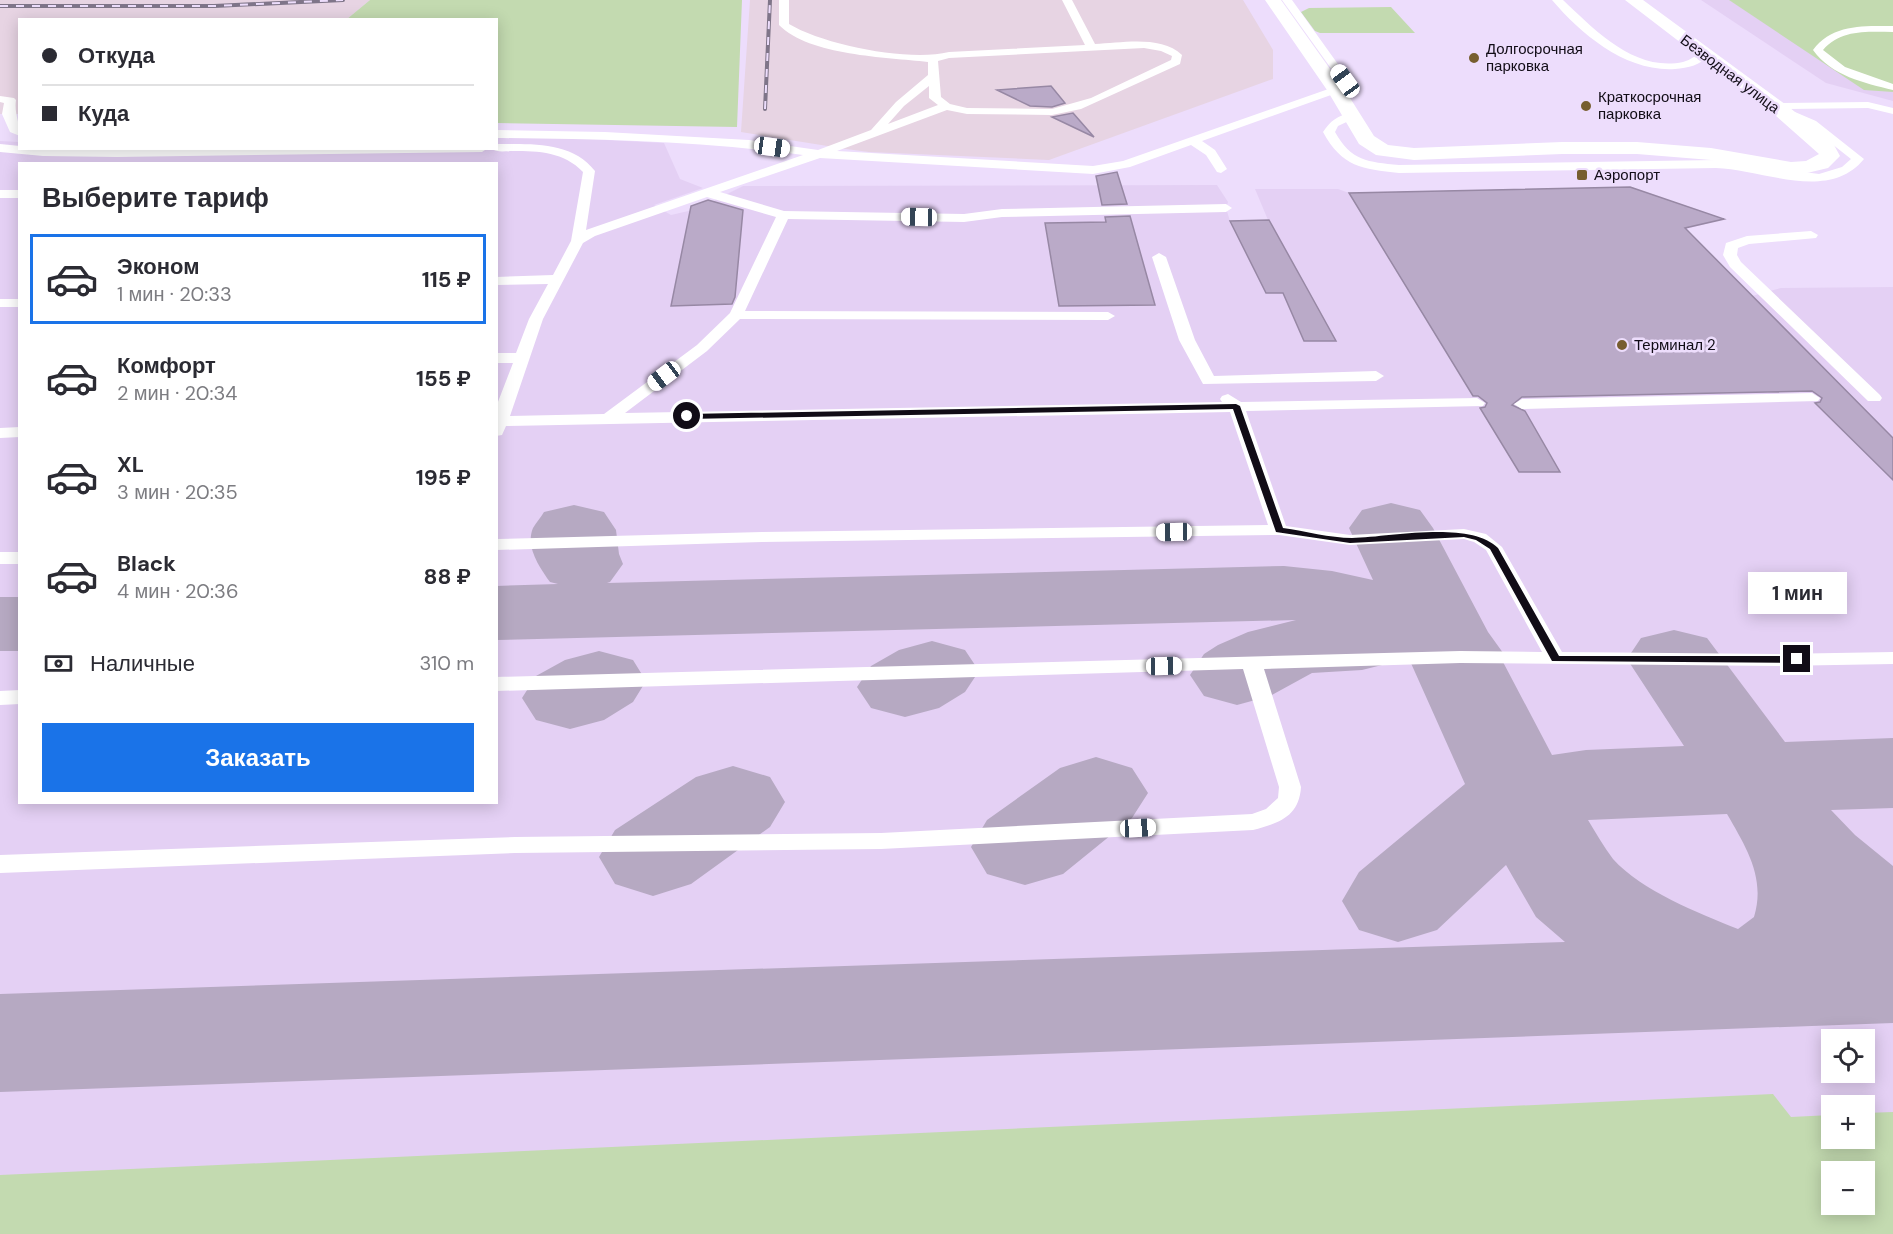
<!DOCTYPE html>
<html lang="ru">
<head>
<meta charset="utf-8">
<style>
	body { margin:0; font-family:"DM Sans",sans-serif; background:#f2f2f3; color:#2b2b33; height:100vh; display:flex; flex-direction:column; font-size:22px; white-space:nowrap }
	* { box-sizing:border-box; margin:0 }
	p { font-size:20px; color:#7c7c81 }
	.icon { flex:none; width:33px; height:33px; fill:none; stroke:currentColor; stroke-width:2; stroke-linecap:round; stroke-linejoin:round }
	.map { position:relative; flex:1; overflow:hidden }
	.drawer { position:absolute; left:18px; top:162px; width:480px; height:642px; display:flex; flex-direction:column; background:#fff; border-radius:0px; box-shadow:0 3px 15px #0003 }
	.drawer>* { flex:none }
	.hud { position:absolute; left:18px; top:18px; width:480px; height:132px; border-radius:0px; box-shadow:0 3px 15px #0003; display:grid; align-content:center; height:132px; padding:0 24px; background:#fff }
	.tools { position:absolute; left:1821px; top:1029px; display:grid; gap:12px }
	.tools a { display:grid; place-items:center; width:54px; height:54px; border-radius:0px; background:#fff; box-shadow:0 3px 15px #0003; font-size:30px }
	.end { position:absolute; width:27px; height:27px; margin:-14px; border:8px solid #110c16; background:#fff; box-shadow:0 0 0 3px #fff }
	.from { border-radius:50% }
	.bubble { position:absolute; height:42px; border-radius:0px; background:#fff; box-shadow:0 3px 15px #0003; font-size:20px; font-weight:700; line-height:42px; text-align:center }
	.car { position:absolute; width:18px; height:36px; margin:-18px -9px; border-radius:8px; box-shadow:0 0 4px 2px #0007; background:linear-gradient(#fff 24%,#345 0 40%,#fff 0 76%,#345 0 86%,#fff 0) }
	.hud b { display:flex; align-items:center; gap:21px; height:57px; font-size:22px }
	.hud b+b { border-top:2px solid #e1e1e2 }
	.hud i { width:15px; height:15px; background:#2b2b33 }
	ul { padding:0; list-style:none }
	li { display:flex; align-items:center; gap:18px; height:90px; margin:0 12px 9px; padding:0 12px; border:3px solid transparent; border-radius:0px }
	li div { flex:1 }
	li b { display:block; font-size:22px }
	li em { font-style:normal; font-weight:700 }
	li.selected { border-color:#1a73e8 }
	li>.icon { width:54px; height:54px; stroke-width:1.5 }
	h2 { padding:0 24px; font-size:27px; line-height:72px }
	.pay { display:flex; align-items:center; gap:15px; height:66px; padding:0 24px; font-size:22px }
	.pay p { margin-inline-start:auto }
	.button { display:flex; gap:12px; margin-top:auto; padding:12px 24px }
	.button a { flex:1; height:69px; border-radius:0px; background:#1a73e8; color:#fff; font-size:24px; font-weight:700; line-height:69px; text-align:center }
	.map>svg:first-child { display:block }
	.built { fill:#e4d0f4; fill-rule:evenodd }
	.industrial { fill:#e7d4e3 }
	.green { fill:#c3dab0; fill-rule:evenodd }
	.lines { fill:none; stroke-linecap:round; stroke-linejoin:round }
	.taxiway { fill:#b6a9c2; fill-rule:evenodd }
	.building { fill:#baaac8; stroke:#9788a4; stroke-width:1.5 }
	.lane { fill:#fff; fill-rule:evenodd }
	.secondary { fill:#fff; fill-rule:evenodd }
	.rail-casing { stroke:#7f7589; stroke-width:4 }
	.rail { stroke:#edddfc; stroke-width:2; stroke-dasharray:8; stroke-linecap:butt }
	.route { fill:#110c16 }
	.poi-dot { fill:#775e2f; stroke:#edddfc; stroke-width:2 }
	.labels { text-anchor:middle; stroke-width:5; stroke-linejoin:round; paint-order:stroke }
	.far-poi-label { font-size:15px; fill:#110c16; stroke:#edddfc; text-anchor:start }
	.far-street-label { font-size:15px; fill:#110c16; stroke:#edddfc }
</style>
</head>
<body>
<div class="map">
<svg width="1893" height="1234" viewBox="0 0 1893 1234">
	<rect width="100%" height="100%" fill="#edddfc"/>
	<path class="built" d="M1701 0H1893V101L1826 83Z
		M497 137 569 138 664 143 680 179 703 188 654 205 671 215 697 209 743 186 1217 185 1228 202 1226 208 1230 221 1268 220 1255 189H1338L1349 193 1630 187 1724 219 1686 229 1752 296 1781 288 1893 287V1234H0V141L19 142 20 148H496ZM20 164H496V802H20ZM1832 1040H1864V1072H1832ZM1832 1106H1864V1138H1832ZM1832 1172H1864V1204H1832Z"/>
	<path class="industrial" d="M0 0H370L347 19 20 20 19 114H0Z
		M750 0H1243L1273 50V79L1049 160 869 152 846 149 741 132Z"/>
	<path class="green" d="M370 0H742L737 127 497 123 496 20 347 19Z
		M1729 0H1893V92L1864 90Z
		M1391 7 1415 33H1320L1315 31 1301 12 1309 8Z
		M1773 1094 1791 1117 1831 1115 1832 1138H1864L1865 1113 1893 1112V1234H0V1175ZM1832 1172H1864V1204H1832Z"/>
	<g class="lines">
		<path class="taxiway" d="M1391 503 1420 510 1433 528 1488 632 1506 657 1503 662 1552 755 1586 750 1684 746 1627 659 1641 638 1674 630 1707 638 1785 742 1893 738V808L1831 810 1855 835 1893 866V1023L0 1092V994L1565 942 1536 917 1506 865 1437 930 1398 942 1359 930 1342 901 1359 872 1465 784 1410 661 1400 654 1394 662 1362 670 1312 673 1270 696 1237 705 1204 696 1190 675 1204 654 1218 645 1248 632 1296 620 496 640V586L558 584 550 582C540 568 525 547 533 528 536 523 541 517 544 512L574 505 604 512 616 530 619 554 623 564 610 582 607 583 1284 566 1332 571 1373 580 1349 528 1362 510ZM1727 814C1746 847 1766 878 1754 917L1738 929C1698 913 1642 891 1613 859 1604 847 1596 833 1588 820Z
			M0 597H20V651H0Z
			M932 641 965 650 979 671 965 692 939 708 905 717 871 708 857 687 871 666 899 650Z
			M599 651 633 660 646 681 633 702 604 720 570 729 536 720 522 698 536 676 565 660Z
			M1096 757 1132 768 1148 793 1132 818 1063 874 1025 885 987 874 971 847 987 820 1060 768Z
			M733 766 770 777 785 802 770 827 691 884 653 896 615 884 599 857 615 830 696 777Z"/>
	</g>
	<path class="building" d="M1051 86 1065 103 1052 107 1030 106 997 90Z
		M1073 113 1094 137 1052 117Z
		M1117 172 1127 204 1102 205 1096 176Z
		M1630 187 1724 219 1685 228 1893 438V480L1815 403 1820 402 1822 398 1812 391 1522 397 1512 405 1525 411 1560 472H1519L1480 408 1485 407 1487 403 1478 396H1473L1349 193Z
		M708 200 743 210 735 297 732 304 671 306 691 206Z
		M1130 216 1155 305 1059 306 1045 223 1106 222 1105 217Z
		M1269 220 1309 292 1336 341H1304L1283 293H1266L1230 221Z"/>
	<g class="lines">
		<path class="lane" d="M779 0H789V24C824 45 909 62 949 52L1085 45 1062 0H1072L1095 44C1122 43 1161 35 1182 55L1180 64 1081 109 1052 115 967 114 947 110 837 151 1093 166 1123 161 1337 86 1340 81 1282 0H1292L1350 81 1345 90 1202 141 1215 150 1227 169 1221 173 1217 172 1206 155 1191 145 1130 167 1093 174 820 158 720 192 784 211 964 214 1002 209 1226 204 1232 208 1226 212 1002 217 964 222 788 219 745 311 1108 312 1115 316 1108 320 740 319 707 351 625 413 1222 402 1220 399 1222 396 1228 394 1241 402 1477 398 1485 403 1483 406 1246 411 1286 526 1350 535 1464 529 1486 534 1502 547 1562 652 1777 654 1893 652V664L1777 666 1460 663 1264 669 1301 787C1299 817 1279 823 1253 830L881 849 515 853 0 873V855L515 837 881 833 1252 814 1266 809 1278 798 1279 787 1243 669 496 691V677L1460 651 1542 652 1486 550 1474 542 1464 539 1350 545 1279 535 762 542 496 550V539L762 532 1268 525 1230 412 506 426 502 435 496 436V407L513 363H496V353H516L529 319 548 284 496 285V277L553 275 571 241 583 172C564 152 539 151 513 151 505 151 497 153 490 148H496V144C531 144 572 141 595 171L586 230 803 155C702 141 599 139 496 138V130L605 132 749 140 818 150 871 130 896 102 928 75V62C886 57 810 56 779 25ZM1144 48 1161 51 1172 56 1171 60 1091 98 1052 109 967 108 950 104 941 97 938 61 949 58ZM929 86V98L938 105 888 124 904 106ZM707 197 776 217 730 313 697 345 604 414 510 416 543 319 583 243 595 236Z
			M1552 0H1563C1595 30 1634 72 1683 62 1691 60 1697 54 1704 52L1709 55C1701 65 1688 68 1675 69 1626 72 1582 35 1552 0Z
			M1893 26V32C1868 32 1841 29 1823 50L1845 67 1893 84V90C1864 83 1832 76 1813 50 1832 24 1863 26 1893 26Z
			M0 96 14 98 16 100C14 114 20 123 20 136L10 132 2 114 4 103 0 102Z
			M1868 102 1893 108V114L1868 108 1788 109 1816 121 1864 159C1828 203 1762 169 1716 168L1399 173C1362 169 1342 167 1323 132 1330 121 1341 112 1355 114V118L1338 126 1335 132C1351 161 1368 162 1399 165L1716 160 1819 174 1842 167 1851 159 1808 125 1778 113 1777 106 1783 103Z
			M0 144 20 146V148H488L482 152 117 157 43 156 0 152Z
			M0 190H20V198H0Z
			M1811 231 1818 235 1816 238 1749 244 1738 248 1737 255 1741 262 1880 395 1882 398 1880 401H1868L1730 267 1723 255 1726 243 1747 236Z
			M1159 253 1166 257 1195 340 1214 376 1376 371 1384 376 1376 381 1203 384 1179 340 1152 257Z
			M0 299H20V307H0Z
			M1812 393 1820 398 1818 401 1522 409 1514 404 1522 399Z
			M20 427V437L0 438V428Z
			M0 552H20V564H0Z
			M20 690V704L0 705V691Z"/>
		<path class="secondary" d="M1265 0H1281L1345 90 1374 136 1388 145 1414 148 1562 142H1637L1711 148 1791 162 1806 161 1819 154 1775 115 1625 0H1643L1789 107 1834 145 1840 156 1828 168 1807 173 1791 174 1711 160 1637 154H1562L1414 160 1376 155 1359 144 1327 90Z"/>
		<g class="rail-casing">
			<path id="rail" d="M0 6H214L343 0
				M765 109 770 0"/>
		</g>
		<use href="#rail" class="rail"/>
	</g>
	<path class="route" d="M1236 404 1240 406 1283 528C1305 531 1330 538 1352 538 1391 537 1470 520 1498 548L1559 656H1797L1802 659 1797 663 1552 661 1490 549 1476 540 1464 537 1350 543 1276 532 1233 409 687 419 683 416 687 414Z"/>
	<g class="poi-dot">
		<circle cx="1474" cy="58" r="6"/>
		<circle cx="1586" cy="106" r="6"/>
		<rect x="1576" y="169" width="12" height="12" rx="3"/>
		<circle cx="1622" cy="345" r="6"/>
	</g>
	<g class="labels">
		<g class="far-poi-label">
			<text x="1486" y="54">Долгосрочная<tspan x="1486" dy="17">парковка</tspan></text>
			<text x="1598" y="102">Краткосрочная<tspan x="1598" dy="17">парковка</tspan></text>
			<text x="1594" y="180">Аэропорт</text>
			<text x="1634" y="350">Терминал 2</text>
		</g>
		<g class="far-street-label">
			<text transform="translate(1730 74) rotate(37)" y="5">Безводная улица</text>
		</g>
	</g>
</svg>
<div class="tools">
<a><svg class="icon" aria-label="locate" viewBox="0 0 24 24"><circle cx="12" cy="12" r="6"/><path d="M12 2v4M12 18v4M2 12h4M18 12h4"/></svg></a>
<a>+</a>
<a>−</a>
</div>
<i class="end from" style="left:687px;top:416px"></i>
<i class="end" style="left:1797px;top:659px"></i>
<div class="bubble" style="left:1748px;top:572px;width:99px">1 мин</div>
<i class="car" style="left:1345px;top:81px;rotate:324deg"></i>
<i class="car" style="left:772px;top:147px;rotate:98deg"></i>
<i class="car" style="left:919px;top:217px;rotate:271deg"></i>
<i class="car" style="left:664px;top:376px;rotate:233deg"></i>
<i class="car" style="left:1174px;top:532px;rotate:269deg"></i>
<i class="car" style="left:1164px;top:666px;rotate:89deg"></i>
<i class="car" style="left:1138px;top:828px;rotate:87deg"></i>
<div class="hud">
<b><i class="from"></i>Откуда</b>
<b><i></i>Куда</b>
</div>
<section class="drawer">
<h2>Выберите тариф</h2>
<ul>
<li class="selected"><svg class="icon" aria-label="car" viewBox="0 0 24 24"><path d="M5 17H2v-5l4-1 3-4h7l3 4 3 1v5h-3M9 17h6M6 11h13"/><circle cx="7" cy="17" r="2"/><circle cx="17" cy="17" r="2"/></svg><div><b>Эконом</b><p>1 мин · 20:33</p></div><em>115 ₽</em></li>
<li><svg class="icon" aria-label="car" viewBox="0 0 24 24"><path d="M5 17H2v-5l4-1 3-4h7l3 4 3 1v5h-3M9 17h6M6 11h13"/><circle cx="7" cy="17" r="2"/><circle cx="17" cy="17" r="2"/></svg><div><b>Комфорт</b><p>2 мин · 20:34</p></div><em>155 ₽</em></li>
<li><svg class="icon" aria-label="car" viewBox="0 0 24 24"><path d="M5 17H2v-5l4-1 3-4h7l3 4 3 1v5h-3M9 17h6M6 11h13"/><circle cx="7" cy="17" r="2"/><circle cx="17" cy="17" r="2"/></svg><div><b>XL</b><p>3 мин · 20:35</p></div><em>195 ₽</em></li>
<li><svg class="icon" aria-label="car" viewBox="0 0 24 24"><path d="M5 17H2v-5l4-1 3-4h7l3 4 3 1v5h-3M9 17h6M6 11h13"/><circle cx="7" cy="17" r="2"/><circle cx="17" cy="17" r="2"/></svg><div><b>Black</b><p>4 мин · 20:36</p></div><em>88 ₽</em></li>
</ul>
<div class="pay"><svg class="icon" aria-label="cash" viewBox="0 0 24 24"><path d="M3 7h18v10H3z"/><circle cx="12" cy="12" r="2"/></svg>Наличные<p>310 m</p></div>
<div class="button"><a>Заказать</a></div>
</section>
</div>
</body>
</html>
